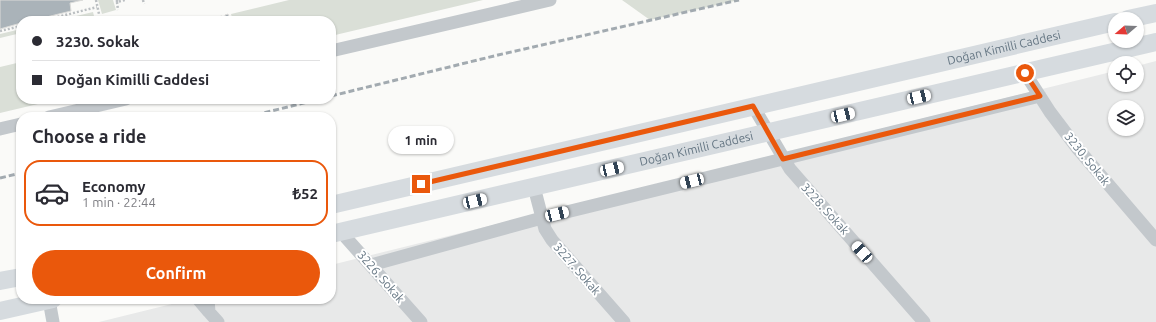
<!DOCTYPE html>
<html lang="en">
<head>
<meta charset="utf-8">
<style>
	body { margin:0; font-family:Ubuntu,sans-serif; background:#f7f7f7; color:#2b2b33; height:100vh; display:flex; flex-direction:column; font-size:15px; white-space:nowrap }
	* { box-sizing:border-box; margin:0 }
	p { font-size:13px; color:#7c7c81 }
	.icon { flex:none; width:22px; height:22px; fill:none; stroke:currentColor; stroke-width:2; stroke-linecap:round; stroke-linejoin:round }
	.map { position:relative; flex:1; overflow:hidden }
	.side { position:absolute; left:16px; top:112px; width:320px; height:192px; display:flex; flex-direction:column; background:#fff; border-radius:16px; box-shadow:0 1px 3px #0004 }
	.side>* { flex:none }
	.guide { position:absolute; left:16px; top:16px; width:320px; height:88px; border-radius:16px; box-shadow:0 1px 3px #0004; display:grid; align-content:center; height:88px; padding:0 16px; background:#fff }
	.needle { width:26px; rotate:251deg }
	.tools { position:absolute; left:1108px; top:12px; display:grid; gap:8px }
	.tools a { display:grid; place-items:center; width:36px; height:36px; border-radius:50%; background:#fff; box-shadow:0 1px 3px #0004; font-size:20px }
	.end { position:absolute; width:18px; height:18px; margin:-9px; border:5px solid #ea580c; background:#fff; box-shadow:0 0 0 2px #fff }
	.from { border-radius:50% }
	.bubble { position:absolute; height:28px; border-radius:14px; background:#fff; box-shadow:0 1px 3px #0004; font-size:13px; font-weight:700; line-height:28px; text-align:center }
	.car { position:absolute; width:12px; height:24px; margin:-12px -6px; border-radius:5px; box-shadow:0 0 3px 1px #0007; background:linear-gradient(#fff 24%,#345 0 40%,#fff 0 76%,#345 0 86%,#fff 0) }
	.guide b { display:flex; align-items:center; gap:14px; height:38px; font-size:15px }
	.guide b+b { border-top:1px solid #e1e1e2 }
	.guide i { width:10px; height:10px; background:#2b2b33 }
	ul { padding:0; list-style:none }
	li { display:flex; align-items:center; gap:12px; height:66px; margin:0 8px 6px; padding:0 8px; border:2px solid transparent; border-radius:16px }
	li div { flex:1 }
	li b { display:block; font-size:15px }
	li em { font-style:normal; font-weight:700 }
	li.selected { border-color:#ea580c }
	li>.icon { width:36px; height:36px; stroke-width:1.5 }
	h2 { padding:0 16px; font-size:18px; line-height:48px }
	.action { display:flex; gap:8px; margin-top:auto; padding:8px 16px }
	.action a { flex:1; height:46px; border-radius:24px; background:#ea580c; color:#fff; font-size:16px; font-weight:700; line-height:46px; text-align:center }
	.map>svg:first-child { display:block }
	.built { fill:#e8e9e9; fill-rule:evenodd }
	.green { fill:#dadfd7 }
	.building { fill:#aab3b9; stroke:#dcdcda }
	.lines { fill:none; stroke-linecap:round; stroke-linejoin:round }
	.path { stroke:#bbbfc2; stroke-width:2.5; stroke-dasharray:2 2; stroke-linecap:butt }
	.street { stroke:#c3c8cc; stroke-width:13 }
	.secondary { stroke:#d6dbdf; stroke-width:18 }
	.rail { stroke:#a2aab0; stroke-width:3; stroke-dasharray:6 3; stroke-linecap:butt }
	.route { stroke:#ea580c; stroke-width:5 }
	.labels { text-anchor:middle; stroke-width:4; stroke-linejoin:round; paint-order:stroke }
	.street-label { font-size:12px; fill:#657683; stroke:#fff }
</style>
</head>
<body>
<div class="map">
<svg width="1156" height="322" viewBox="0 0 1156 322">
	<rect width="100%" height="100%" fill="#fafaf8"/>
	<path class="built" d="M1156 61V322H99L192 299H331V265L1115 71V85H1137V66ZM1115 107H1137V129H1115Z"/>
	<path class="green" d="M98 0H113L116 10 102 14Z
		M289 0H483L331 36V21H233L231 14Z
		M622 0H739L650 20Z
		M93 12 94 16 71 21H55Z
		M21 29V33L0 38V34Z
		M21 62V99H59L0 113V67Z"/>
	<path class="building" d="M0 0H83L70 3 71 11 30 21H21V23L0 29Z
		M228 14 230 21H226L225 15Z
		M222 16 223 21H219L218 17Z
		M202 18V21H191Z"/>
	<g class="lines">
		<path class="path" d="M96 0 99 14
			M117 0V2L125 0
			M143 0 144 4
			M117 2 118 10
			M42 21 97 7
			M0 31 21 26"/>
		<path class="street" d="M331 51 550 0
			M1025 73 1050 112 1078 149 1156 240
			M753 106 790 169 924 322
			M49 117 126 99
			M0 129 21 124
			M534 187 545 229 552 240 624 322
			M341 232 421 322
			M371 265 542 218 1040 96
			M198 299 209 312 208 299
			M49 300 53 322
			M209 312 218 322"/>
		<g class="secondary">
			<path d="M1128 19 1156 13"/>
			<path id="s1" d="M331 205 1115 22"/>
			<path id="s2" d="M331 234 1156 42"/>
			<path d="M0 281 21 277"/>
			<path d="M0 311 53 299"/>
		</g>
		<path class="rail" d="M331 96 498 55 739 0
			M247 117 320 99
			M0 178 21 173"/>
	</g>
	<g class="lines">
		<path class="route" d="M421 184 753 106 783 159 1040 96 1025 73"/>
	</g>
	<g class="labels">
		<g class="street-label">
			<text dy="4" stroke="none"><textPath href="#s1" startOffset="691">Doğan Kimilli Caddesi</textPath></text>
			<text dy="4" stroke="none"><textPath href="#s2" startOffset="375">Doğan Kimilli Caddesi</textPath></text>
			<text transform="translate(1087 159) rotate(51)" y="4">3230. Sokak</text>
			<text transform="translate(825 209) rotate(48)" y="4">3228. Sokak</text>
			<text transform="translate(577 269) rotate(49)" y="4">3227. Sokak</text>
			<text transform="translate(381 277) rotate(49)" y="4">3226. Sokak</text>
		</g>
	</g>
</svg>
<div class="tools">
<a><svg class="needle" viewBox="-14 -14 28 28"><path d="M0-13l5 13h-10z" fill="#e53935"/><path d="M0 13l5-13h-10z" fill="#7c7c81"/></svg></a>
<a><svg class="icon" aria-label="locate" viewBox="0 0 24 24"><circle cx="12" cy="12" r="6"/><path d="M12 2v4M12 18v4M2 12h4M18 12h4"/></svg></a>
<a><svg class="icon" aria-label="layers" viewBox="0 0 24 24"><path d="M12 4l9 5-9 5-9-5zM3 14l9 5 9-5"/></svg></a>
</div>
<i class="end from" style="left:1025px;top:73px"></i>
<i class="end" style="left:421px;top:184px"></i>
<div class="bubble" style="left:388px;top:126px;width:66px">1 min</div>
<i class="car" style="left:919px;top:97px;rotate:77deg"></i>
<i class="car" style="left:843px;top:115px;rotate:77deg"></i>
<i class="car" style="left:612px;top:169px;rotate:77deg"></i>
<i class="car" style="left:692px;top:181px;rotate:256deg"></i>
<i class="car" style="left:475px;top:201px;rotate:77deg"></i>
<i class="car" style="left:557px;top:214px;rotate:76deg"></i>
<i class="car" style="left:862px;top:252px;rotate:318deg"></i>
<div class="guide">
<b><i class="from"></i>3230. Sokak</b>
<b><i></i>Doğan Kimilli Caddesi</b>
</div>
<section class="side">
<h2>Choose a ride</h2>
<ul>
<li class="selected"><svg class="icon" aria-label="car" viewBox="0 0 24 24"><path d="M5 17H2v-5l4-1 3-4h7l3 4 3 1v5h-3M9 17h6M6 11h13"/><circle cx="7" cy="17" r="2"/><circle cx="17" cy="17" r="2"/></svg><div><b>Economy</b><p>1 min · 22:44</p></div><em>₺52</em></li>
</ul>
<div class="action"><a>Confirm</a></div>
</section>
</div>
</body>
</html>
